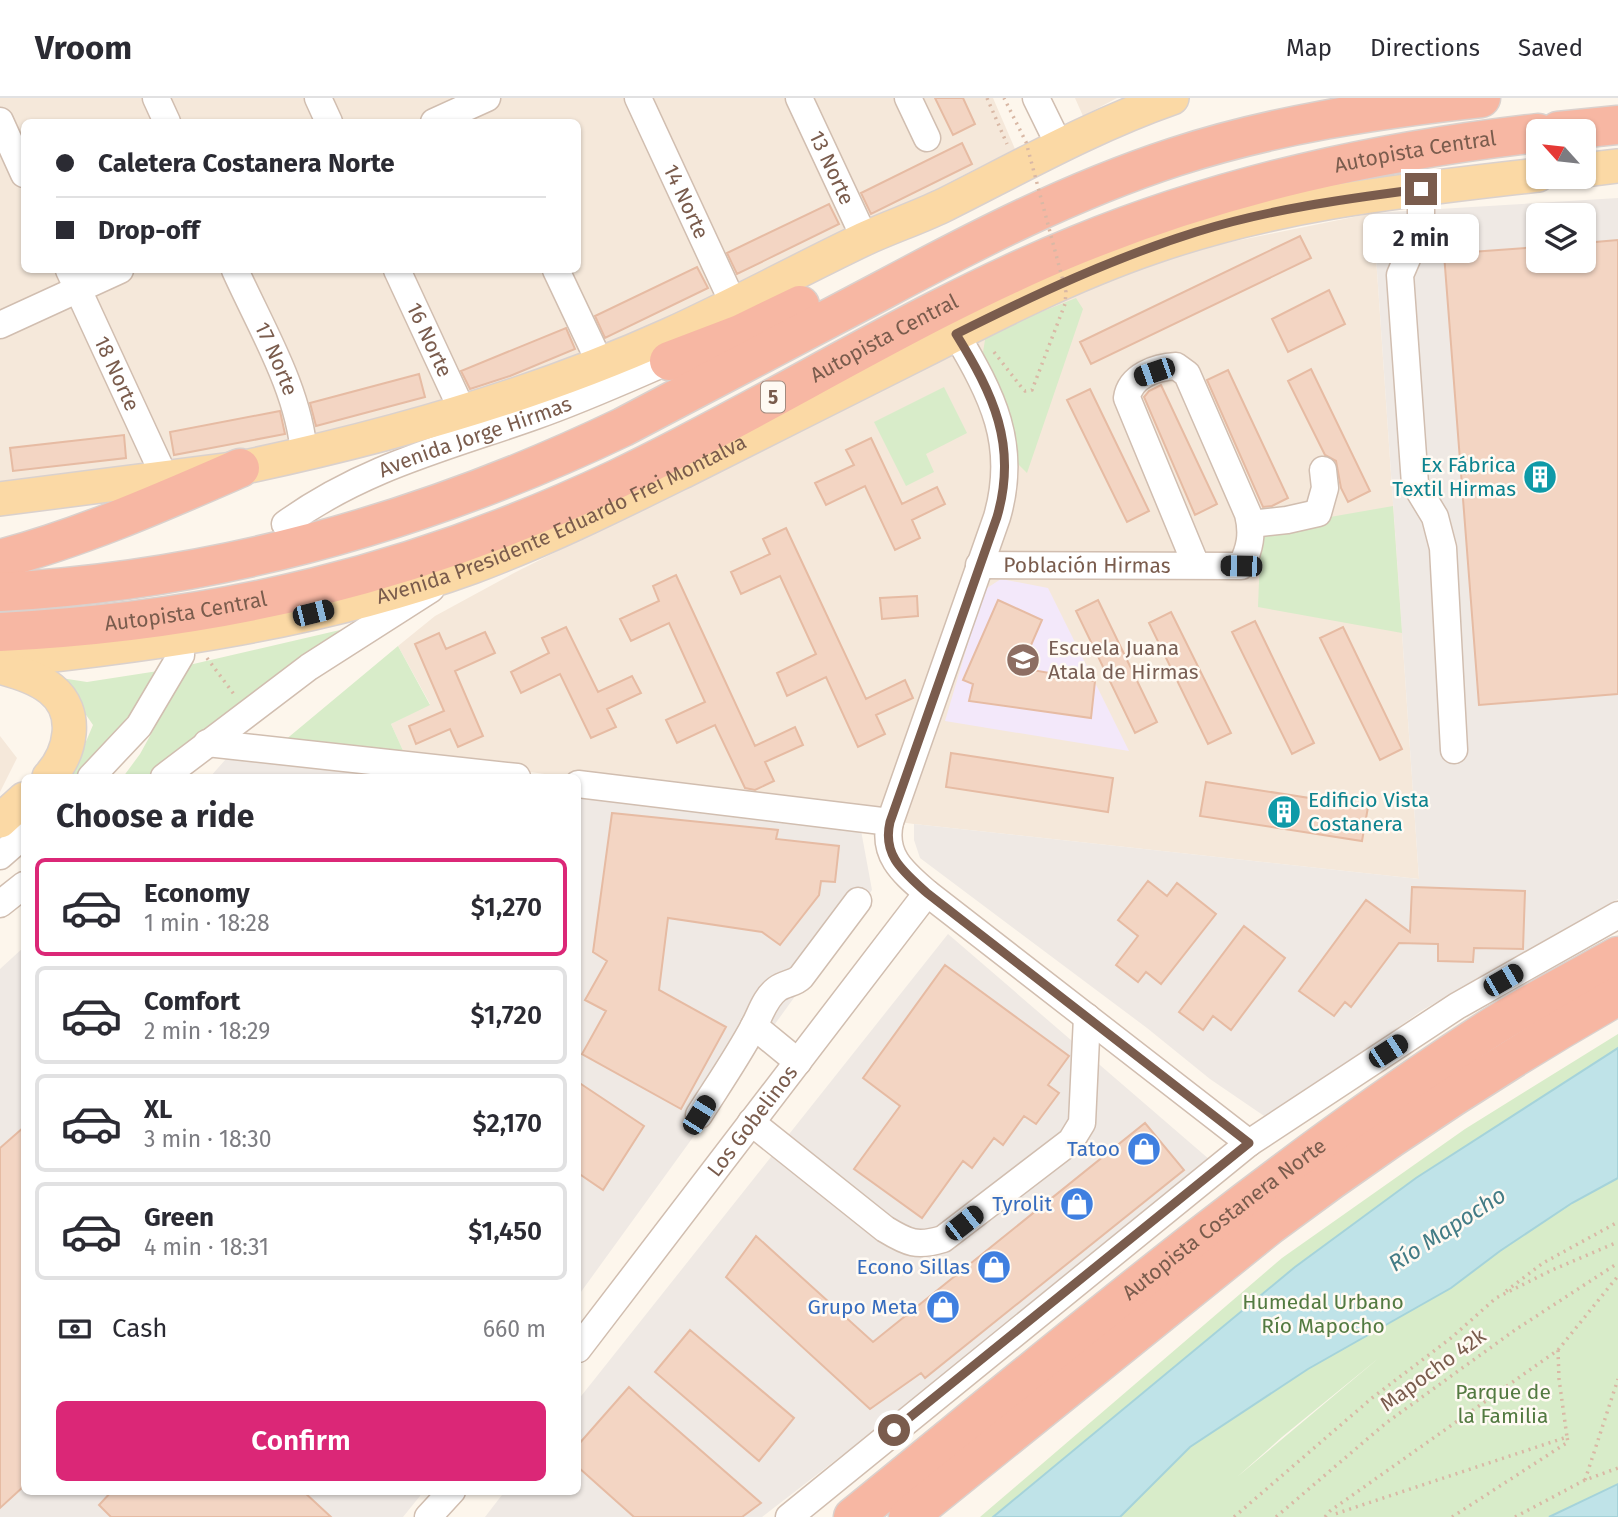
<!DOCTYPE html>
<html lang="en">
<head>
<meta charset="utf-8">
<style>
	body { margin:0; font-family:"Fira Sans",sans-serif; background:#f7f7f7; color:#2b2b33; height:100vh; display:flex; flex-direction:column; font-size:26px; white-space:nowrap }
	* { box-sizing:border-box; margin:0 }
	p { font-size:23px; color:#7c7c81 }
	.icon { flex:none; width:38px; height:38px; fill:none; stroke:currentColor; stroke-width:2; stroke-linecap:round; stroke-linejoin:round }
	.map { position:relative; flex:1; overflow:hidden }
	.panel { position:absolute; left:21px; top:676px; width:560px; height:721px; display:flex; flex-direction:column; background:#fff; border-radius:10px; box-shadow:0 2px 5px #0004 }
	.panel>* { flex:none }
	.hud { position:absolute; left:21px; top:21px; width:560px; height:154px; border-radius:10px; box-shadow:0 2px 5px #0004; display:grid; align-content:center; height:154px; padding:0 35px; background:#fff }
	.needle { width:46px; rotate:297deg }
	.fabs { position:absolute; left:1526px; top:21px; display:grid; gap:14px }
	.fabs a { display:grid; place-items:center; width:70px; height:70px; border-radius:10px; background:#fff; box-shadow:0 2px 5px #0004; font-size:35px }
	.end { position:absolute; width:32px; height:32px; margin:-16px; border:9px solid #7a5c4d; background:#fff; box-shadow:0 0 0 4px #fff }
	.from { border-radius:50% }
	.bubble { position:absolute; height:49px; border-radius:10px; background:#fff; box-shadow:0 2px 5px #0004; font-size:23px; font-weight:600; line-height:49px; text-align:center }
	.car { position:absolute; width:21px; height:42px; margin:-21px -10px; border-radius:9px; box-shadow:0 0 5px 2px #0007; background:linear-gradient(#222 24%,#8ab4d8 0 40%,#222 0 76%,#8ab4d8 0 86%,#222 0) }
	.hud b { display:flex; align-items:center; gap:24px; height:66px; font-size:26px }
	.hud b+b { border-top:2px solid #e1e1e2 }
	.hud i { width:18px; height:18px; background:#2b2b33 }
	ul { padding:0; list-style:none }
	li { display:flex; align-items:center; gap:21px; height:98px; margin:0 14px 10px; padding:0 21px; border:4px solid #e1e1e2; border-radius:10px }
	li div { flex:1 }
	li b { display:block; font-size:26px }
	li em { font-style:normal; font-weight:600 }
	li.on { border-color:#db2777 }
	li>.icon { width:63px; height:63px; stroke-width:1.5 }
	h2 { padding:0 35px; font-size:32px; line-height:84px }
	.pay { display:flex; align-items:center; gap:18px; height:77px; padding:0 35px; font-size:26px }
	.pay p { margin-inline-start:auto }
	.button { display:flex; gap:14px; margin-top:auto; padding:14px 35px }
	.button a { flex:1; height:80px; border-radius:10px; background:#db2777; color:#fff; font-size:28px; font-weight:600; line-height:80px; text-align:center }
	header { display:flex; align-items:center; gap:42px; box-sizing:border-box; height:98px; padding:0 35px; background:#fff; border-bottom:2px solid #e1e1e2 }
	header strong { font-size:33px }
	nav { display:flex; gap:38px; margin-inline-start:auto; font-size:24px }
	.map>svg:first-child { display:block }
	.residential { fill:#f5e8da; fill-rule:evenodd }
	.industrial { fill:#efe9e4; fill-rule:evenodd }
	.education { fill:#f3e8fa }
	.green { fill:#d8ecc9; fill-rule:evenodd }
	.water { fill:#bfe3e8; stroke:#a5d3da; stroke-width:2 }
	.building { fill:#f3d5c3; stroke:#e6bba3; stroke-width:2 }
	.lines { fill:none; stroke-linecap:round; stroke-linejoin:round }
	.minor-casing { stroke:#d1beb0; stroke-width:29 }
	.major-casing { stroke:#dad1cd; stroke-width:36 }
	.highway-casing { stroke:#dad1cd; stroke-width:41 }
	.path { stroke:#d9b8a5; stroke-width:3.5; stroke-dasharray:2 5; stroke-linecap:butt }
	.minor { stroke:#fff; stroke-width:26 }
	.major { stroke:#fbd9a5; stroke-width:33 }
	.highway { stroke:#f7b7a3; stroke-width:38 }
	.path-bridge { stroke:#d9b8a5; stroke-width:3.5; stroke-dasharray:2 5; stroke-linecap:butt }
	.route { stroke:#7a5c4d; stroke-width:9 }
	.labels { text-anchor:middle; stroke-width:5; stroke-linejoin:round; paint-order:stroke }
	.shield { fill:#fffaf3; stroke:#a28b7f; stroke-width:2 }
	.shield-label { font-size:19px; font-weight:bold; fill:#7a5c4d }
	.street-label { font-size:21px; fill:#7a5c4d; stroke:#fffaf3 }
	.culture-label { font-size:21px; fill:#0d838f; stroke:#fffaf3; text-anchor:end }
	.education-label { font-size:21px; fill:#785e54; stroke:#fffaf3; text-anchor:start }
	.shop-label { font-size:21px; fill:#366cbe; stroke:#fffaf3; text-anchor:end }
	.park-label { font-size:21px; fill:#537a41; stroke:#fffaf3 }
	.water-label { font-size:23px; font-style:italic; fill:#437c86; stroke:#fffaf3 }
</style>
</head>
<body>
<header>
<strong>Vroom</strong>
<nav><a>Map</a><a>Directions</a><a>Saved</a></nav>
</header>
<div class="map">
<svg width="1618" height="1419" viewBox="0 0 1618 1419">
	<rect width="100%" height="100%" fill="#fdf6ec"/>
	<path class="residential" d="M0 0H993L1015 51 731 195 525 281 309 345 0 389ZM24 24H578V172H24Z
		M1075 0H1117L1083 18Z
		M1373 115 1419 781 914 726 405 657 391 626 430 606 398 548 435 518 514 475 817 322 1116 175 1216 147Z
		M0 638 17 660 0 694Z"/>
	<path class="industrial" d="M1618 100V801L1421 913 1270 1022 1210 981 1147 930 920 760 914 742V726L1419 781 1373 115ZM1538 117H1584V163H1538Z
		M234 652 458 679H210Z
		M578 693 860 727 872 792 578 1198Z
		M948 836 1217 1068 762 1419H485L505 1393H578V1302Z
		M24 849V1393H424L403 1419H0V871Z"/>
	<path class="education" d="M1001 481 1048 490 1129 653 945 623 981 501 987 490Z"/>
	<path class="green" d="M1076 200 1083 211 1027 375 1018 366 1009 315 983 254 986 236Z
		M944 289 967 335 926 356 934 374 906 388 874 324Z
		M1393 408 1402 535 1258 509 1261 431Z
		M340 532 151 679H123L140 656 189 567Z
		M398 548 430 607 391 626 405 657 284 643Z
		M158 573 119 637 75 679H71L93 627 61 580 87 584Z
		M1618 936V1419H980L1282 1160 1465 1031ZM1380 1259 1237 1379 1282 1339Z"/>
	<path class="water" d="M1618 950V1080L1572 1105 1500 1153 1451 1190 1308 1271 1190 1349 1120 1419H993L1295 1169 1416 1080Z
		M1618 1386V1419H1549Z"/>
	<path class="building" d="M935 0H963L975 26 953 37Z
		M962 45 972 66 871 116 861 95Z
		M829 106 839 126 737 176 727 155Z
		M1300 138 1311 160 1091 266 1080 244Z
		M1618 142V596L1479 607 1444 156 1538 149V163H1584V145Z
		M697 169 708 190 605 240 595 218Z
		M1329 192 1345 226 1288 254 1272 221Z
		M566 230 575 251 510 278 470 291 461 273Z
		M1311 271 1370 393 1348 404 1341 390 1336 363 1325 357 1288 283Z
		M1228 272 1288 400 1272 408 1263 409 1207 282Z
		M419 276 425 299 316 328 310 305Z
		M1161 287 1217 406 1195 417 1144 299 1149 293Z
		M1090 291 1149 413 1127 424 1067 302Z
		M280 313 285 336 174 357 170 334Z
		M124 337 126 360 13 373 10 350Z
		M871 340 902 406 937 389 945 406 912 422 920 440 895 452 865 388 826 407 815 385 854 367 846 352Z
		M786 430 866 601 905 582 913 600 876 617 885 636 858 649 826 579 787 598 777 575 816 556 780 478 741 496 731 474 770 456 763 441Z
		M676 477 755 648 795 629 803 647 765 664 774 683 755 692 745 690 715 627 677 645 666 622 705 604 669 525 631 543 620 521 659 503 653 488Z
		M917 498 918 518 882 521 880 500Z
		M998 502 1042 522 1021 570 1095 583 1091 620 969 603 973 586 963 582Z
		M1098 502 1157 624 1135 635 1076 513Z
		M1171 514 1231 635 1208 646 1149 525Z
		M1255 523 1314 645 1292 656 1232 534Z
		M566 529 598 594 632 578 641 595 607 611 616 629 591 640 560 576 521 595 511 574 549 555 542 540Z
		M1343 529 1402 651 1380 662 1320 540Z
		M485 534 495 555 455 573 483 638 458 649 450 631 416 646 409 628 444 613 415 546 439 535 446 551Z
		M951 655 1113 680 1108 714 946 689Z
		M1206 684 1368 709 1362 743 1200 718Z
		M612 715 778 732 776 741 839 748 835 784 821 783 819 797 780 847 762 834 668 820 659 892 726 929 681 1011 582 956 606 913 585 902 607 863 593 854Z
		M1148 783 1167 798 1177 785 1216 816 1161 886 1146 874 1138 884 1116 867 1138 838 1118 822Z
		M1412 789 1525 793 1523 851 1474 850 1473 864 1438 863V846L1399 845 1351 909 1345 904 1334 918 1299 893 1366 802 1410 834Z
		M1244 828 1285 860 1231 932 1213 918 1203 932 1179 914Z
		M945 867 1069 958 1048 987 1059 995 1036 1026 1024 1018 1003 1047 994 1040 972 1070 963 1063 922 1120 854 1071 900 1008 863 980Z
		M578 984 644 1028 603 1092 578 1075Z
		M1145 1025 1184 1072 925 1280 921 1275 870 1311 726 1179 756 1138 873 1244Z
		M24 1029V1388L0 1410V1050Z
		M690 1232 794 1320 759 1363 655 1274Z
		M629 1289 642 1301 761 1405 742 1419H634L578 1369V1347Z
		M112 1393H303L331 1419H111L99 1407Z"/>
	<g class="lines">
		<g class="minor-casing">
			<g id="minor">
				<path d="M156 0 167 24"/>
				<path d="M318 0 329 24"/>
				<path id="s1" d="M638 0 734 207"/>
				<path id="s2" d="M799 0 865 141"/>
				<path d="M908 0 927 40"/>
				<path d="M1036 0 1060 49"/>
				<path d="M0 23 24 76"/>
				<path d="M434 24 487 0"/>
				<path d="M1421 91V128L1400 177 1415 386 1435 419 1443 450 1454 652"/>
				<path id="s3" d="M69 172 165 380"/>
				<path id="s4" d="M235 172C261 230 299 292 304 356"/>
				<path id="s5" d="M397 172 462 312"/>
				<path d="M556 172 600 265"/>
				<path d="M0 227 120 172"/>
				<path d="M956 236C992 297 1018 346 997 419L890 724C882 758 904 775 927 795L1249 1045"/>
				<path id="s6" d="M285 426C364 369 445 350 535 318 581 302 625 282 669 263"/>
				<path d="M1251 426 1287 422 1318 415 1325 390 1323 372"/>
				<path id="s7" d="M979 467 1241 468C1250 451 1253 436 1248 416L1187 276 1176 268C1156 269 1130 278 1127 300L1196 467"/>
				<path d="M207 645 517 679"/>
				<path d="M91 679 139 628 181 557"/>
				<path d="M164 679 309 569 431 491"/>
				<path d="M578 686 890 724"/>
				<path d="M0 758 24 737"/>
				<path d="M0 806 24 787"/>
				<path d="M754 928 798 964"/>
				<path d="M699 1017C718 987 738 958 754 928 761 915 765 900 777 891 785 885 794 886 801 879L858 803"/>
				<path d="M751 1024 885 1131C908 1145 917 1149 943 1141L1071 1043 1082 1025 1087 919"/>
				<path id="s8" d="M578 1251 927 795"/>
				<path d="M428 1419 452 1393"/>
				<path d="M789 1419 1249 1045 1457 908 1618 817"/>
			</g>
		</g>
		<g class="major-casing">
			<g id="major">
				<path d="M1584 72 1618 68"/>
				<path d="M0 401 240 370C383 340 536 297 669 237 735 207 799 172 864 141 890 129 917 120 942 108 1018 70 1092 28 1172 0"/>
				<path id="s9" d="M0 563C160 546 321 524 472 469 547 441 617 406 688 371 764 333 839 295 915 257 993 217 1071 177 1153 149 1278 105 1408 92 1538 77"/>
				<path d="M0 569C17 574 36 579 51 591 80 614 71 655 49 679"/>
				<path d="M0 723 24 701"/>
			</g>
		</g>
		<g class="highway-casing">
			<g id="highway">
				<path d="M1558 33 1618 27"/>
				<path d="M669 263 740 236 800 207"/>
				<path d="M0 461C83 439 162 404 240 370"/>
				<path d="M0 494C219 482 427 423 623 329 709 284 795 238 881 193 976 142 1071 93 1175 59 1273 27 1378 11 1481 0"/>
				<path id="s10" d="M0 534C222 523 415 476 617 381 772 307 917 212 1077 147 1226 86 1379 53 1538 35"/>
				<path id="s11" d="M853 1419C1055 1255 1254 1085 1472 942 1518 911 1569 885 1618 858"/>
				<path d="M908 1419 1270 1127C1382 1043 1497 967 1618 898"/>
			</g>
		</g>
		<path class="path" d="M987 0 1007 46
			M207 560 236 599
			M1506 1193 1543 1165 1618 1124
			M1558 1252 1618 1178
			M1585 1382 1618 1281
			M1234 1419 1372 1300 1451 1240 1496 1200 1552 1172 1618 1144
			M1276 1419 1386 1325 1515 1232 1618 1165
			M1325 1419 1330 1413 1558 1252 1559 1281 1567 1339 1332 1417
			M1452 1419 1568 1344 1567 1339
			M1515 1419 1585 1382 1618 1370"/>
		<use href="#minor" class="minor"/>
		<use href="#major" class="major"/>
		<use href="#highway" class="highway"/>
		<path class="path-bridge" d="M994 254 1022 290 1025 293 1032 292 1065 206 1066 194 1026 44 1004 0"/>
	</g>
	<g class="lines">
		<path class="route" d="M894 1332 1249 1045 927 795C904 774 882 758 890 724L997 419C1018 347 993 296 956 236 1034 197 1113 160 1196 134 1269 111 1346 101 1421 91"/>
	</g>
	<defs>
		<g id="building-disc" transform="scale(1.75)"><circle r="9.5" fill="#0f9aa8" stroke="#fffaf3"/><path d="M-4-6H4V6H1V3H-1V6H-4ZM-2.5-4.3h1.7v1.8h-1.7ZM.8-4.3h1.7v1.8H.8ZM-2.5-1h1.7V.8h-1.7ZM.8-1h1.7V.8H.8Z" fill="#fff"/></g>
		<g id="school-disc" transform="scale(1.75)"><circle r="9.5" fill="#8d6e63" stroke="#fffaf3"/><path d="M0-5L7-2L0 1L-7-2ZM-4 1L0 2.5L4 1V4Q0 6-4 4Z" fill="#fff"/></g>
		<g id="shop-disc" transform="scale(1.75)"><circle r="9.5" fill="#3f7fe0" stroke="#fffaf3"/><path d="M-5-2.5h2.3a2.7 3.5 0 0 1 5.4 0H5L5.5 6h-11ZM-1.5-2.5h3a1.5 2.3 0 0 0-3 0Z" fill="#fff"/></g>
	</defs>
	<g fill-rule="evenodd">
		<use href="#building-disc" x="1540" y="379"/>
		<use href="#school-disc" x="1023" y="562"/>
		<use href="#building-disc" x="1284" y="714"/>
		<use href="#shop-disc" x="1144" y="1051"/>
		<use href="#shop-disc" x="1077" y="1106"/>
		<use href="#shop-disc" x="994" y="1169"/>
		<use href="#shop-disc" x="943" y="1209"/>
	</g>
	<g class="labels">
		<rect class="shield" x="761" y="283.5" width="24" height="31" rx="5"/>
		<g class="shield-label">
			<text x="773" y="306">5</text>
		</g>
		<g class="street-label">
			<text dy="7" stroke="none"><textPath href="#s10" startOffset="1508">Autopista Central</textPath></text>
			<text dy="7" stroke="none"><textPath href="#s2" startOffset="77">13 Norte</textPath></text>
			<text dy="7" stroke="none"><textPath href="#s1" startOffset="114">14 Norte</textPath></text>
			<text dy="7" stroke="none"><textPath href="#s10" startOffset="942">Autopista Central</textPath></text>
			<text dy="7" stroke="none"><textPath href="#s5" startOffset="77">16 Norte</textPath></text>
			<text dy="7" stroke="none"><textPath href="#s4" startOffset="98">17 Norte</textPath></text>
			<text dy="7" stroke="none"><textPath href="#s3" startOffset="114">18 Norte</textPath></text>
			<text dy="7" stroke="none"><textPath href="#s6" startOffset="210">Avenida Jorge Hirmas</textPath></text>
			<text dy="7" stroke="none"><textPath href="#s9" startOffset="583">Avenida Presidente Eduardo Frei Montalva</textPath></text>
			<text dy="7" stroke="none"><textPath href="#s7" startOffset="108">Población Hirmas</textPath></text>
			<text dy="7" stroke="none"><textPath href="#s10" startOffset="187">Autopista Central</textPath></text>
			<text dy="7" stroke="none"><textPath href="#s8" startOffset="287">Los Gobelinos</textPath></text>
			<text dy="7" stroke="none"><textPath href="#s11" startOffset="476">Autopista Costanera Norte</textPath></text>
			<text transform="translate(1433 1272) rotate(-36)" y="7">Mapocho 42k</text>
		</g>
		<g class="culture-label">
			<text x="1516" y="374">Ex Fábrica<tspan x="1516" dy="24">Textil Hirmas</tspan></text>
			<text x="1308" y="709" text-anchor="start">Edificio Vista<tspan x="1308" dy="24">Costanera</tspan></text>
		</g>
		<g class="education-label">
			<text x="1048" y="557">Escuela Juana<tspan x="1048" dy="24">Atala de Hirmas</tspan></text>
		</g>
		<g class="shop-label">
			<text x="1120" y="1058">Tatoo</text>
			<text x="1052" y="1113">Tyrolit</text>
			<text x="970" y="1176">Econo Sillas</text>
			<text x="918" y="1216">Grupo Meta</text>
		</g>
		<g class="park-label">
			<text x="1323" y="1211">Humedal Urbano<tspan x="1323" dy="24">Río Mapocho</tspan></text>
			<text x="1503" y="1301">Parque de<tspan x="1503" dy="24">la Familia</tspan></text>
		</g>
		<g class="water-label">
			<text transform="translate(1447 1131) rotate(-33)" y="8">Río Mapocho</text>
		</g>
	</g>
</svg>
<div class="fabs">
<a><svg class="needle" viewBox="-14 -14 28 28"><path d="M0-13l5 13h-10z" fill="#e53935"/><path d="M0 13l5-13h-10z" fill="#7c7c81"/></svg></a>
<a><svg class="icon" aria-label="layers" viewBox="0 0 24 24"><path d="M12 4l9 5-9 5-9-5zM3 14l9 5 9-5"/></svg></a>
</div>
<i class="end from" style="left:894px;top:1332px"></i>
<i class="end" style="left:1421px;top:91px"></i>
<div class="bubble" style="left:1363px;top:116px;width:116px">2 min</div>
<i class="car" style="left:1154px;top:274px;rotate:251deg"></i>
<i class="car" style="left:1241px;top:468px;rotate:271deg"></i>
<i class="car" style="left:313px;top:515px;rotate:76deg"></i>
<i class="car" style="left:1503px;top:882px;rotate:60deg"></i>
<i class="car" style="left:1388px;top:953px;rotate:57deg"></i>
<i class="car" style="left:699px;top:1017px;rotate:32deg"></i>
<i class="car" style="left:964px;top:1125px;rotate:52deg"></i>
<div class="hud">
<b><i class="from"></i>Caletera Costanera Norte</b>
<b><i></i>Drop-off</b>
</div>
<section class="panel">
<h2>Choose a ride</h2>
<ul>
<li class="on"><svg class="icon" aria-label="car" viewBox="0 0 24 24"><path d="M5 17H2v-5l4-1 3-4h7l3 4 3 1v5h-3M9 17h6M6 11h13"/><circle cx="7" cy="17" r="2"/><circle cx="17" cy="17" r="2"/></svg><div><b>Economy</b><p>1 min · 18:28</p></div><em>$1,270</em></li>
<li><svg class="icon" aria-label="car" viewBox="0 0 24 24"><path d="M5 17H2v-5l4-1 3-4h7l3 4 3 1v5h-3M9 17h6M6 11h13"/><circle cx="7" cy="17" r="2"/><circle cx="17" cy="17" r="2"/></svg><div><b>Comfort</b><p>2 min · 18:29</p></div><em>$1,720</em></li>
<li><svg class="icon" aria-label="car" viewBox="0 0 24 24"><path d="M5 17H2v-5l4-1 3-4h7l3 4 3 1v5h-3M9 17h6M6 11h13"/><circle cx="7" cy="17" r="2"/><circle cx="17" cy="17" r="2"/></svg><div><b>XL</b><p>3 min · 18:30</p></div><em>$2,170</em></li>
<li><svg class="icon" aria-label="car" viewBox="0 0 24 24"><path d="M5 17H2v-5l4-1 3-4h7l3 4 3 1v5h-3M9 17h6M6 11h13"/><circle cx="7" cy="17" r="2"/><circle cx="17" cy="17" r="2"/></svg><div><b>Green</b><p>4 min · 18:31</p></div><em>$1,450</em></li>
</ul>
<div class="pay"><svg class="icon" aria-label="cash" viewBox="0 0 24 24"><path d="M3 7h18v10H3z"/><circle cx="12" cy="12" r="2"/></svg>Cash<p>660 m</p></div>
<div class="button"><a>Confirm</a></div>
</section>
</div>
</body>
</html>
